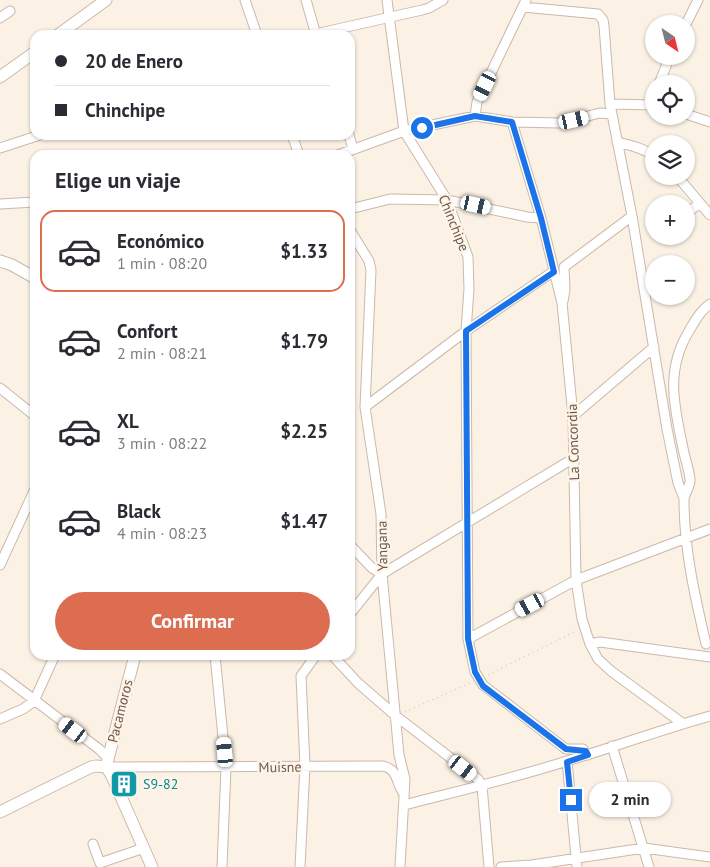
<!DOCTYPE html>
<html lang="es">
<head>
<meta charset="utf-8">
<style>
	body { margin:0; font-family:"PT Sans",sans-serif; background:#f7f7f7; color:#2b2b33; height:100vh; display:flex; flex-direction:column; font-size:19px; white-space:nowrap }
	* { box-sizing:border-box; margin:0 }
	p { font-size:16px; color:#7c7c81 }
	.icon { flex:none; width:28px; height:28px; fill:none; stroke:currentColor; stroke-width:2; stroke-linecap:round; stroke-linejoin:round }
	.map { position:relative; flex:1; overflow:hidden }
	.drawer { position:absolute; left:30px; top:150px; width:325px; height:510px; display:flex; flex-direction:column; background:#fff; border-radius:15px; box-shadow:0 1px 4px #0004 }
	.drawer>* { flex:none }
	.top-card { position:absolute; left:30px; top:30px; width:325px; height:110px; border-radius:15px; box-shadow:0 1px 4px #0004; display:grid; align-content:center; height:110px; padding:0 25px; background:#fff }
	.needle { width:32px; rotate:145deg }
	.controls { position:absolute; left:645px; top:15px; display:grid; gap:10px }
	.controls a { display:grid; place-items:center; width:50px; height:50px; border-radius:50%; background:#fff; box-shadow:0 1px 4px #0004; font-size:25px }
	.end { position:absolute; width:22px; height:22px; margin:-11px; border:6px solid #1a73e8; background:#fff; box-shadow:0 0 0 2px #fff }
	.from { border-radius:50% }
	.bubble { position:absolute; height:35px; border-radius:18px; background:#fff; box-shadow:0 1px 4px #0004; font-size:16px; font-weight:600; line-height:35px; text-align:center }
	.car { position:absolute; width:15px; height:30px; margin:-15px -8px; border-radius:6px; box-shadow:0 0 4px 1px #0007; background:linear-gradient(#fff 24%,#345 0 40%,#fff 0 76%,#345 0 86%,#fff 0) }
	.top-card b { display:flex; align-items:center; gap:18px; height:48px; font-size:19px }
	.top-card b+b { border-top:1px solid #e1e1e2 }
	.top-card i { width:12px; height:12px; background:#2b2b33 }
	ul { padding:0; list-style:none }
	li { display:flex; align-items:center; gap:15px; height:82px; margin:0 10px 8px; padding:0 15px; border:2px solid transparent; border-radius:15px }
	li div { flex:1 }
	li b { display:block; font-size:19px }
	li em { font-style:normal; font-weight:600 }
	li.current { border-color:#dd6d50 }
	li>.icon { width:45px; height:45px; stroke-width:1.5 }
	h2 { padding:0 25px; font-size:22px; line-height:60px }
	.cta { display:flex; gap:10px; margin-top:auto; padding:10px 25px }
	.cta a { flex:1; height:58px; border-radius:30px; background:#dd6d50; color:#fff; font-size:20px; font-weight:600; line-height:58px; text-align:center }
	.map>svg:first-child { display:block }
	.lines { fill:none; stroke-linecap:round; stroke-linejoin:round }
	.minor-casing { stroke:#cbb9ab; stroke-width:11 }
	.tertiary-casing { stroke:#cbb9ab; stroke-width:13 }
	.path { stroke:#d3b3a1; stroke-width:1; stroke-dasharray:1 4; stroke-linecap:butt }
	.minor { stroke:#fff; stroke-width:9 }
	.tertiary { stroke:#fff; stroke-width:11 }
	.route { stroke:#1a73e8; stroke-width:6 }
	.labels { text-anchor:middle; stroke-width:5; stroke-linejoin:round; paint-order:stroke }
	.street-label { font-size:14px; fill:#71584b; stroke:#fef5e9 }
	.culture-label { font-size:14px; fill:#0d838f; stroke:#fef5e9; text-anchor:start }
</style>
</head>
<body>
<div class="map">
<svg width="710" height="867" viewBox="0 0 710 867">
	<rect width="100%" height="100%" fill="#fbf1e4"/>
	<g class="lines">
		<g class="minor-casing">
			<path id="minor" d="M245 0 257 35
				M306 0 316 35
				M387 0 404 131 447 200 468 257 469 289 466 331 468 639 475 672 483 685 562 746 566 749H583L588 755
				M523 7 598 14 603 20 604 26 610 104 654 105
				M0 18 10 11
				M686 24 698 0
				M311 35 422 10 429 8 443 0
				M659 84 670 56
				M610 104 632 216 667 429 678 483 684 498
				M686 114 710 122
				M475 116 477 102 526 0
				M512 122 541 218 562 303 573 416 576 580 582 619 590 644 598 659 611 671 682 723
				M292 135 299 155
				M349 135 353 149
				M617 142C629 145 644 148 654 156
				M0 148 40 135
				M338 155 404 131 475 116 512 122 560 123 600 113 612 114
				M677 176 710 215
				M0 204 35 202
				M350 209 390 199 447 200 527 217 541 218
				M686 214 700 203
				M350 230 369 261 371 270 365 407 381 514 382 574 399 755 405 779 400 867
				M563 301 565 290 564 267 632 216
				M0 388 35 416
				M365 407 466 331 554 271
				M573 416 654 347
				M350 545 372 568 382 574
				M0 565 35 489
				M350 614 382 574 574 458
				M468 639 576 580 710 529
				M590 644 600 642 710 657
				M706 644C695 597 684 549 684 500 684 493 691 486 690 479 689 470 686 461 684 453 675 409 664 372 689 331 695 321 700 311 710 304
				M215 655 226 768 222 867
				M332 655 358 683 396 716 478 779 482 786 489 867
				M0 674 99 749 108 758
				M0 719 23 709 34 701 55 655
				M612 746 649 867
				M567 761 577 867
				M106 767 383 766C399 770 395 782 404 794
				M404 805C459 791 514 778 567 761 615 747 662 729 710 716
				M93 844 100 863 144 848
				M300 867 305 766 301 676 316 655
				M501 867 532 865 644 848 710 857"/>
		</g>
		<g class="tertiary-casing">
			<path id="tertiary" d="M58 35 106 0
				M0 77 35 52
				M0 261 12 265 35 278
				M106 767 135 655
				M106 767 111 774 152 867
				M0 812 91 767 96 766 106 767"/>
		</g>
		<path class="path" d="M350 419 357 413
			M488 675 576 631
			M405 712 470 683"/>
		<use href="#minor" class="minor"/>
		<use href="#tertiary" class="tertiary"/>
	</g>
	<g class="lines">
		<path class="route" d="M422 128 475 116 512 122 541 218 554 272 466 331 468 639 475 672 483 686 566 749 586 751 588 755 567 762 571 800"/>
	</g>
	<defs>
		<g id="building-square" transform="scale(1.4375)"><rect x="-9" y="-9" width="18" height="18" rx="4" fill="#0f9aa8" stroke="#fef5e9"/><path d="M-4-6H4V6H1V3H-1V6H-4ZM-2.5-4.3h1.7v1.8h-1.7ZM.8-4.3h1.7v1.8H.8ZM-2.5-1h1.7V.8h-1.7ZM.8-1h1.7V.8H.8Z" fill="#fff"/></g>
	</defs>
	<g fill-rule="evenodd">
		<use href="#building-square" x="124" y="784"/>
	</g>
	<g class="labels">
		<g class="street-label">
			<text transform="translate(454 223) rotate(68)" y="5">Chinchipe</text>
			<text transform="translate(573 442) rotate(-92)" y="5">La Concordia</text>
			<text transform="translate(382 546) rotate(-91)" y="5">Yangana</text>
			<text transform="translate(120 711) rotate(-76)" y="5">Pacamoros</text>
			<text transform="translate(280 767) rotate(-1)" y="5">Muisne</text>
		</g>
		<g class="culture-label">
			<text x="143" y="789">S9-82</text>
		</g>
	</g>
</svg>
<div class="controls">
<a><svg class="needle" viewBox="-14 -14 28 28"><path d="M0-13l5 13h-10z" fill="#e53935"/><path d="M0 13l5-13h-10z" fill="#7c7c81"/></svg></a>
<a><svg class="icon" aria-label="locate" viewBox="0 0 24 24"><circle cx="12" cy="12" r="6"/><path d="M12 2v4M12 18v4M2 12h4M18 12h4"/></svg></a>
<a><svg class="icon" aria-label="layers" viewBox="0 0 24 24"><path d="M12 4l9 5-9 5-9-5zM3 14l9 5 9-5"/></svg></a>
<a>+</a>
<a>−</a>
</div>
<i class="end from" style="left:422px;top:128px"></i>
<i class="end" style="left:571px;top:800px"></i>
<div class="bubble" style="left:589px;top:782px;width:82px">2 min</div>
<i class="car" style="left:485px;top:86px;rotate:206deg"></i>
<i class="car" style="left:574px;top:120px;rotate:77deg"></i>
<i class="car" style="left:476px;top:205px;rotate:103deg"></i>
<i class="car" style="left:530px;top:605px;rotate:242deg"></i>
<i class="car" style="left:73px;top:730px;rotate:307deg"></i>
<i class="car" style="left:225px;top:752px;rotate:355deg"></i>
<i class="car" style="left:463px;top:768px;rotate:128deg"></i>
<div class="top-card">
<b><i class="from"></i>20 de Enero</b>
<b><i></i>Chinchipe</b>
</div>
<section class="drawer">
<h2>Elige un viaje</h2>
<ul>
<li class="current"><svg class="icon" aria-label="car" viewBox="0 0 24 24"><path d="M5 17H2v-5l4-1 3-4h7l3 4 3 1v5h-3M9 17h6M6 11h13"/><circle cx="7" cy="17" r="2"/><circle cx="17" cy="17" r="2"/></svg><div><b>Económico</b><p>1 min · 08:20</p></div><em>$1.33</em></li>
<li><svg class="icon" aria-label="car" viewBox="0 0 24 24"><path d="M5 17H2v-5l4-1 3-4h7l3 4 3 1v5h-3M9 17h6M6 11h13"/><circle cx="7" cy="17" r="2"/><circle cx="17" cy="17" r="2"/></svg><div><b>Confort</b><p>2 min · 08:21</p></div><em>$1.79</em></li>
<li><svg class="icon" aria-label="car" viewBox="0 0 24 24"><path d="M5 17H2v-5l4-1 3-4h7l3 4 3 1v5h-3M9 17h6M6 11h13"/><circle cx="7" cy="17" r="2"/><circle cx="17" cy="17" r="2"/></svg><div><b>XL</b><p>3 min · 08:22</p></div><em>$2.25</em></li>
<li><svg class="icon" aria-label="car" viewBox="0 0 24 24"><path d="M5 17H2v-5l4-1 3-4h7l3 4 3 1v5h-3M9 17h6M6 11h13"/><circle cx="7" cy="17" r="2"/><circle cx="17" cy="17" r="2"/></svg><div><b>Black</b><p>4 min · 08:23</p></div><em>$1.47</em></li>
</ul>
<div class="cta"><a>Confirmar</a></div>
</section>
</div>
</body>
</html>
